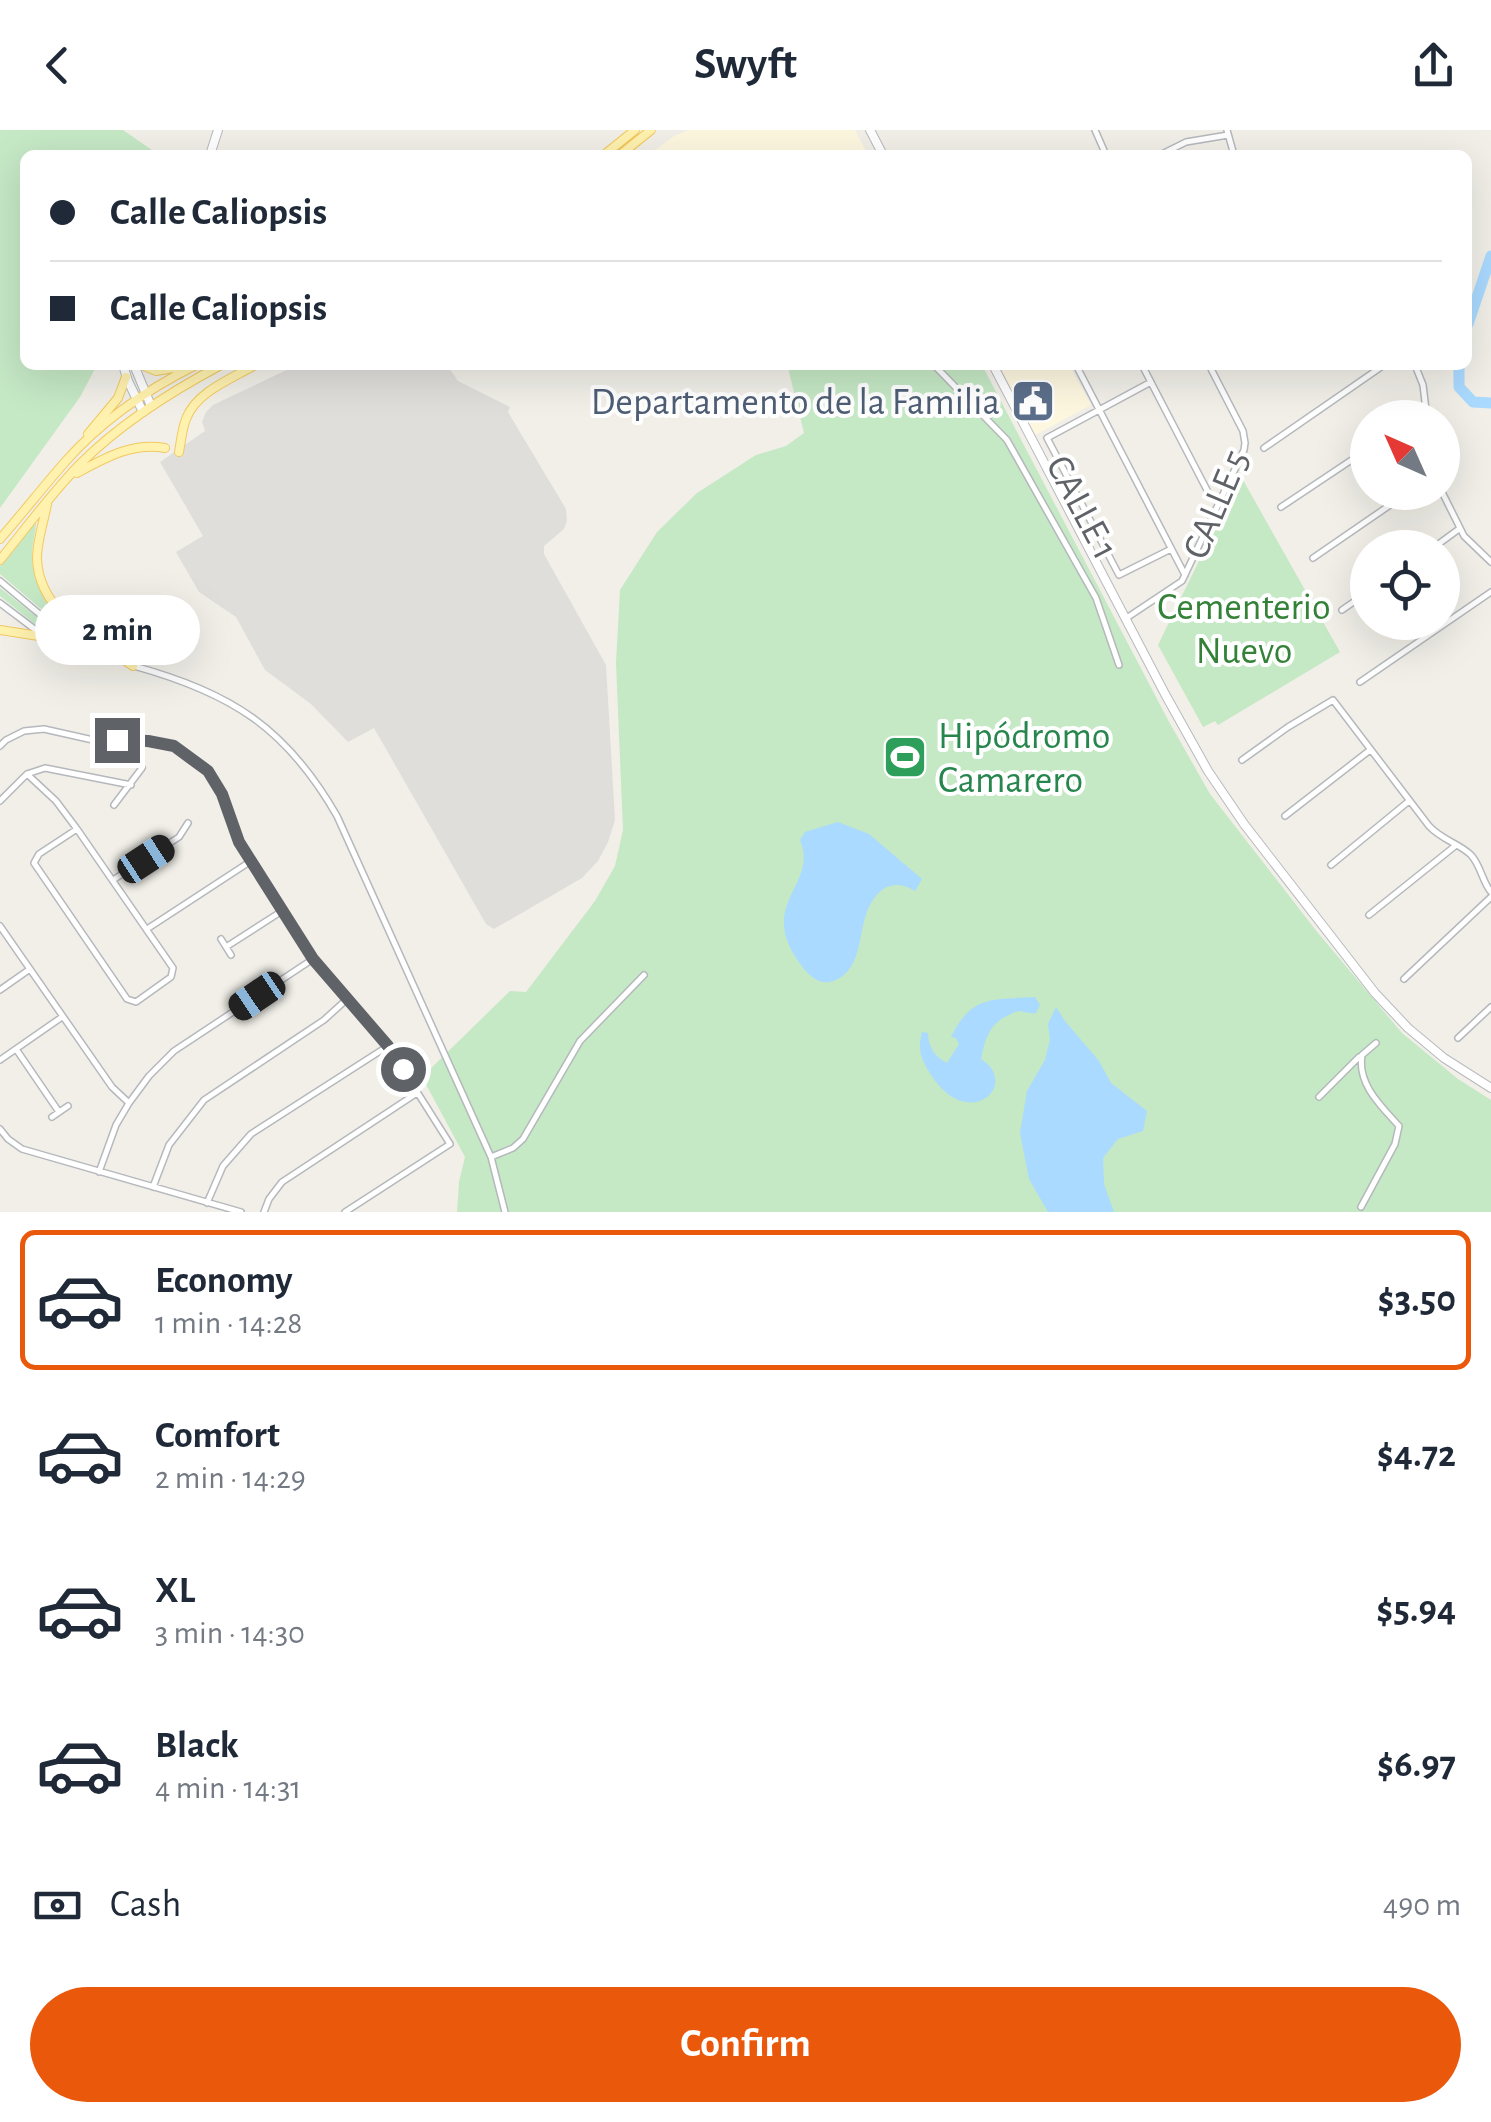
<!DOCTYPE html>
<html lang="en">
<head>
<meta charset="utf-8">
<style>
	body { margin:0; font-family:"Alegreya Sans",sans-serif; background:#f6f6f7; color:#1f2937; height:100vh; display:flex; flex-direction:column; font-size:38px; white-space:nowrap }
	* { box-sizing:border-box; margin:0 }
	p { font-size:32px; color:#747a83 }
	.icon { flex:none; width:55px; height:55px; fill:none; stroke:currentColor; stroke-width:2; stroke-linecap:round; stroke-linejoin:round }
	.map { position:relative; height:1082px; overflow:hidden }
	.side { display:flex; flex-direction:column; background:#fff; flex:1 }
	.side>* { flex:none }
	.banner { position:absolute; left:20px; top:20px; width:1452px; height:220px; border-radius:15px; box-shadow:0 10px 40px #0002; display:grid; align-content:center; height:220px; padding:0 30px; background:#fff }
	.needle { width:65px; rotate:315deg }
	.fabs { position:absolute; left:1350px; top:270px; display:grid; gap:20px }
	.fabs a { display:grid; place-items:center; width:110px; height:110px; border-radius:50%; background:#fff; box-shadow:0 10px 40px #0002; font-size:50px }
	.end { position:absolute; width:45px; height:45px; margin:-22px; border:12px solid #5f6368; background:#fff; box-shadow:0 0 0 5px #fff }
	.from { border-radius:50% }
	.bubble { position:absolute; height:70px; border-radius:35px; background:#fff; box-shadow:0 10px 40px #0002; font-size:32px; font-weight:600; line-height:70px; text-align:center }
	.car { position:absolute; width:30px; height:60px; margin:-30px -15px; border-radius:12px; box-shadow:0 0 8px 2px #0007; background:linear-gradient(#222 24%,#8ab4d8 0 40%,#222 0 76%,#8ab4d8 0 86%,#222 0) }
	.banner b { display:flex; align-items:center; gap:35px; height:95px; font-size:38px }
	.banner b+b { border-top:2px solid #e0e1e3 }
	.banner i { width:25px; height:25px; background:#1f2937 }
	ul { padding:18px 0 0; list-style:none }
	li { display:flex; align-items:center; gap:30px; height:140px; margin:0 20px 15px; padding:0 10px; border:5px solid transparent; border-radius:15px }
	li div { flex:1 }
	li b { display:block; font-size:38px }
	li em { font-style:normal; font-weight:600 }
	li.current { border-color:#ea580c }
	li>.icon { width:90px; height:90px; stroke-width:1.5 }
	.pay { display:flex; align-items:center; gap:25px; height:110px; padding:0 30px; font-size:38px }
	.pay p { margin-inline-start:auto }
	.cta { display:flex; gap:20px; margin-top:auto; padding:20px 30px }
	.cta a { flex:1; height:115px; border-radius:60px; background:#ea580c; color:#fff; font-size:40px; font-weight:600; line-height:115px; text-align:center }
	header { display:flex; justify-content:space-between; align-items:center; height:130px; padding:0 30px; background:#fff; font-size:45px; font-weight:600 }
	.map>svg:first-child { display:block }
	.commercial { fill:#fef7e0 }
	.industrial { fill:#e0deda }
	.green { fill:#c5e8c5 }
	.water { fill:#aadaff }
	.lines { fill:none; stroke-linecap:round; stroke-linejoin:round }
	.river { stroke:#aadaff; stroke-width:11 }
	.street-casing { stroke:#b5b8bc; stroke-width:8 }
	.secondary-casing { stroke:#b6babf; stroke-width:10 }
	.primary-casing { stroke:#f2c960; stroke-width:10 }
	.street { stroke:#fff; stroke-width:5 }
	.secondary { stroke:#fff; stroke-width:8 }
	.primary { stroke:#fff2af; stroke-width:8 }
	.route { stroke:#5f6368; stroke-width:12 }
	.labels { text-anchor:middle; stroke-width:8; stroke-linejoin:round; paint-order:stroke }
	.service-label { font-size:38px; fill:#4e5e75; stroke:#fff; text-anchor:end }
	.street-label { font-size:38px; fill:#5f6368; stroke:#fff }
	.park-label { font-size:38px; fill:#348238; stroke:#fff }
	.leisure-label { font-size:38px; fill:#27864d; stroke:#fff; text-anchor:start }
</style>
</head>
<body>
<header><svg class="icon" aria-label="back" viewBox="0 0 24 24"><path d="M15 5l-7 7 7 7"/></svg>Swyft<svg class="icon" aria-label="share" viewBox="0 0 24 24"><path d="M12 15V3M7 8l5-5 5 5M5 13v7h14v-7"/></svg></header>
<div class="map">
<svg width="1491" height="1082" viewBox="0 0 1491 1082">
	<rect width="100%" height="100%" fill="#f1efe8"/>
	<path class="commercial" d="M689 0H855L868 25H649L674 6Z
		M997 235H1069L1091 275 1035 305Z"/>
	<path class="industrial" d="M297 235H447L458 251 510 277 508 282 566 379 567 391 564 399 544 416V424L606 535 615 690 608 712 598 731 582 748 494 799 486 794 374 598 348 612 311 574 265 540 236 487 199 462 176 422 203 406 160 332 205 301 202 292 206 282 213 275Z"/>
	<path class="green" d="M0 0H123L159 25H25V235H97L80 267 0 378Z
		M798 235H982L1168 590 1210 664 1318 803 1402 903 1458 949 1491 970V1082H457L459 1052 465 1027 422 947 510 861 526 862 595 771 615 736 623 700 616 533 620 460 657 402 697 363 756 325 786 316 804 303 788 238Z
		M1243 350 1340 522 1218 595 1215 591 1203 597 1158 515 1234 359Z
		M36 391C36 403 31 417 32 430 35 461 61 481 77 505L67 501 0 444V436Z
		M0 458 55 501 54 503 36 495 0 466Z"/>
	<path class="water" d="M838 692 869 704 922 749 915 761C890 745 872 763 865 788 858 811 860 844 830 852 819 854 811 847 804 839 752 774 820 757 800 710L805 702Z
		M1035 867 1040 875 1036 883C1031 884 1026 882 1020 881 1015 881 1009 885 1005 887 988 896 985 911 981 929 1022 955 966 1006 928 940 920 926 918 918 922 902L928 903C928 917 935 927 947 933L959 914 956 908 951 907C972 864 993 870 1035 867Z
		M1056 877 1065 891 1099 931 1111 953 1147 981 1143 1001 1118 1009 1103 1028 1104 1054 1114 1082H1048L1029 1049 1020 1003 1027 961 1045 930 1050 909 1048 894Z"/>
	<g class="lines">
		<path class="river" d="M1468 194 1491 126
			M1459 235V257L1473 272 1491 273"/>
		<g class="street-casing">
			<path id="street" d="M1095 0 1106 25
				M1227 0 1234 25
				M1160 25 1186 12 1228 5
				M934 235 1007 310 1096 468 1119 535
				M1076 235 1185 445
				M1142 235 1208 362 1220 374
				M1415 235 1423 255 1427 288
				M1151 252 1047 308 1119 445 1171 419
				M1414 288 1427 279
				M1264 318 1384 235
				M1442 362 1464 406 1491 432
				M1281 377 1368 319
				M1433 418 1459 399
				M1313 428 1409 362
				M0 451 67 507 82 516 119 531
				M0 473 45 507 79 516
				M1342 480 1368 462
				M1125 489 1182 451 1244 320 1245 313 1243 301 1209 235
				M134 536C231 563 286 597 337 686L491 1027 505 1082
				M1360 552 1491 462
				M0 616 6 610 24 601 44 599 93 610 148 611 174 617 208 641 222 664 239 712 313 829 388 916 450 1014 345 1082
				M1242 630 1288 597 1333 570 1429 696C1442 710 1460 714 1471 725 1481 736 1482 751 1491 762
				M27 644 56 671 77 699 173 838 171 847 136 872 127 869 34 733 39 724 77 699
				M0 671 27 644 45 638 131 655
				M114 675 142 638
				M1285 686 1370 620
				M1331 735 1409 671
				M113 750 179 707 188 693
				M1369 785 1455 716
				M0 796 112 957 129 973
				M147 799 251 731
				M221 809 231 825
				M226 817 282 781
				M1404 849 1491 767
				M0 860 30 839
				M1458 908 1491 877
				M16 919 59 982
				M0 930 62 887
				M1319 967 1359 927
				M52 987 68 976
				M0 999 8 1009 22 1019 241 1082
				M491 1027 513 1018 523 1009 580 911 644 845
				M99 1042 116 995 129 973 149 946 174 921 313 829
				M153 1057 169 1015 204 970 324 890 346 870
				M207 1073 223 1036 251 1004 388 916
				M1361 1077 1395 1014 1399 996C1381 976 1357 954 1362 925L1376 913
				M264 1082 269 1069 282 1052 417 963"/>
		</g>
		<g class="secondary-casing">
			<path id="secondary" d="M870 0 883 25
				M210 25 218 0
				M123 235 128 251 143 282
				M134 235 151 276
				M993 235 1165 564 1208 641 1244 694 1375 863 1408 898 1444 928 1491 958"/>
		</g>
		<g class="primary-casing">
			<path id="primary" d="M604 25 635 0
				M620 25 651 0
				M142 235 156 241 185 236
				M88 304 118 268 126 247
				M179 322C181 311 182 299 186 289 196 262 231 249 255 235
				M77 343C105 328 132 312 165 318
				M47 374C44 391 37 410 37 428 38 481 94 511 133 536
				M0 409C22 384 43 357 65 332 101 291 148 259 196 235
				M0 430C26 398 51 364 80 334 121 293 170 262 221 235
				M0 500 45 507"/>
		</g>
		<use href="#street" class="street"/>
		<use href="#secondary" class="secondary"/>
		<use href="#primary" class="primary"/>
	</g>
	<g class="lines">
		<path class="route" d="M117 610 148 611 174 616 208 641 222 664 239 712 313 829 388 916 403 939"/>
	</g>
	<defs>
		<g id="civic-square" transform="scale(2.25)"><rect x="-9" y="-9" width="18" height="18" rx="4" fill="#5c6f8a" stroke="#fff"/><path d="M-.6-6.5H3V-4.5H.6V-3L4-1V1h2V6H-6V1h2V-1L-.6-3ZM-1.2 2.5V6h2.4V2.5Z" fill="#fff"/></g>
		<g id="stadium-square" transform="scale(2.25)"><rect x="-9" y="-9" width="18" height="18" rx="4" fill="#2e9e5b" stroke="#fff"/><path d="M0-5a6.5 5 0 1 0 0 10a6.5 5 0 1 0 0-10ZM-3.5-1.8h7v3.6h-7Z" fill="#fff"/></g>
	</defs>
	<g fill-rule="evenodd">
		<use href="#civic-square" x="1033" y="271"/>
		<use href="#stadium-square" x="905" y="627"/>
	</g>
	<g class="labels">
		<g class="service-label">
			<text x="1000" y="284">Departamento de la Familia</text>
		</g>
		<g class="street-label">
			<text transform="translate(1215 374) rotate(-67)" y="13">CALLE 5</text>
			<text transform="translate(1083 377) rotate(62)" y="13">CALLE 1</text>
		</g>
		<g class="park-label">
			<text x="1244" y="489">Cementerio<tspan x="1244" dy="44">Nuevo</tspan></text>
		</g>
		<g class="leisure-label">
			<text x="938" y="618">Hipódromo<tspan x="938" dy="44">Camarero</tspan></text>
		</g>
	</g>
</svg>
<div class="fabs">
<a><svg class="needle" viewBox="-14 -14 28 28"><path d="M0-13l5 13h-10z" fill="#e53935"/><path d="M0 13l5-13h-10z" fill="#747a83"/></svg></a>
<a><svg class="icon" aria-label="locate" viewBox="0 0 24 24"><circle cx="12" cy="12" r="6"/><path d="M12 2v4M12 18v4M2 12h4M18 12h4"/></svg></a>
</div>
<i class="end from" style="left:403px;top:939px"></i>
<i class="end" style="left:117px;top:610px"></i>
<div class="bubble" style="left:35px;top:465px;width:165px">2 min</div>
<i class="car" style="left:146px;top:729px;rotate:57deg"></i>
<i class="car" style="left:257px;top:866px;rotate:236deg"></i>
<div class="banner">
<b><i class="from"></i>Calle Caliopsis</b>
<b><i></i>Calle Caliopsis</b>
</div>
</div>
<section class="side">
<ul>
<li class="current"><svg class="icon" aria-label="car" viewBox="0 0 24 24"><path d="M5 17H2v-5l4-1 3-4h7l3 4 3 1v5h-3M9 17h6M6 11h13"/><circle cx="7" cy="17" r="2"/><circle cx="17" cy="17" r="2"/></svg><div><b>Economy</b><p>1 min · 14:28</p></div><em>$3.50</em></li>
<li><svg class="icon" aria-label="car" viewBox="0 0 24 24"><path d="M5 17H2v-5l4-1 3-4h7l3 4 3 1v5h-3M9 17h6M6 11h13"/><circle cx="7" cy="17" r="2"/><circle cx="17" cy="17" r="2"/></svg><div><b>Comfort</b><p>2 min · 14:29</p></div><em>$4.72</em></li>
<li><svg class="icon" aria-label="car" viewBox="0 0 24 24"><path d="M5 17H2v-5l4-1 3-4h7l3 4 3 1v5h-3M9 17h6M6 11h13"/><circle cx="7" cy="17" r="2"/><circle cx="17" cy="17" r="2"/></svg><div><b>XL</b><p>3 min · 14:30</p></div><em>$5.94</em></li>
<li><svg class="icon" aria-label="car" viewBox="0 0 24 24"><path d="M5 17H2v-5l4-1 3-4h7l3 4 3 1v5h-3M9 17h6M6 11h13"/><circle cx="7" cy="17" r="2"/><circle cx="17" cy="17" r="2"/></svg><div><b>Black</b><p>4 min · 14:31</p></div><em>$6.97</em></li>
</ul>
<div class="pay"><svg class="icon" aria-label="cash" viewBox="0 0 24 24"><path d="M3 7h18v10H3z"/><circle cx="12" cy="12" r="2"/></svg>Cash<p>490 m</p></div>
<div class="cta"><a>Confirm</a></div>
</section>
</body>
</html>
